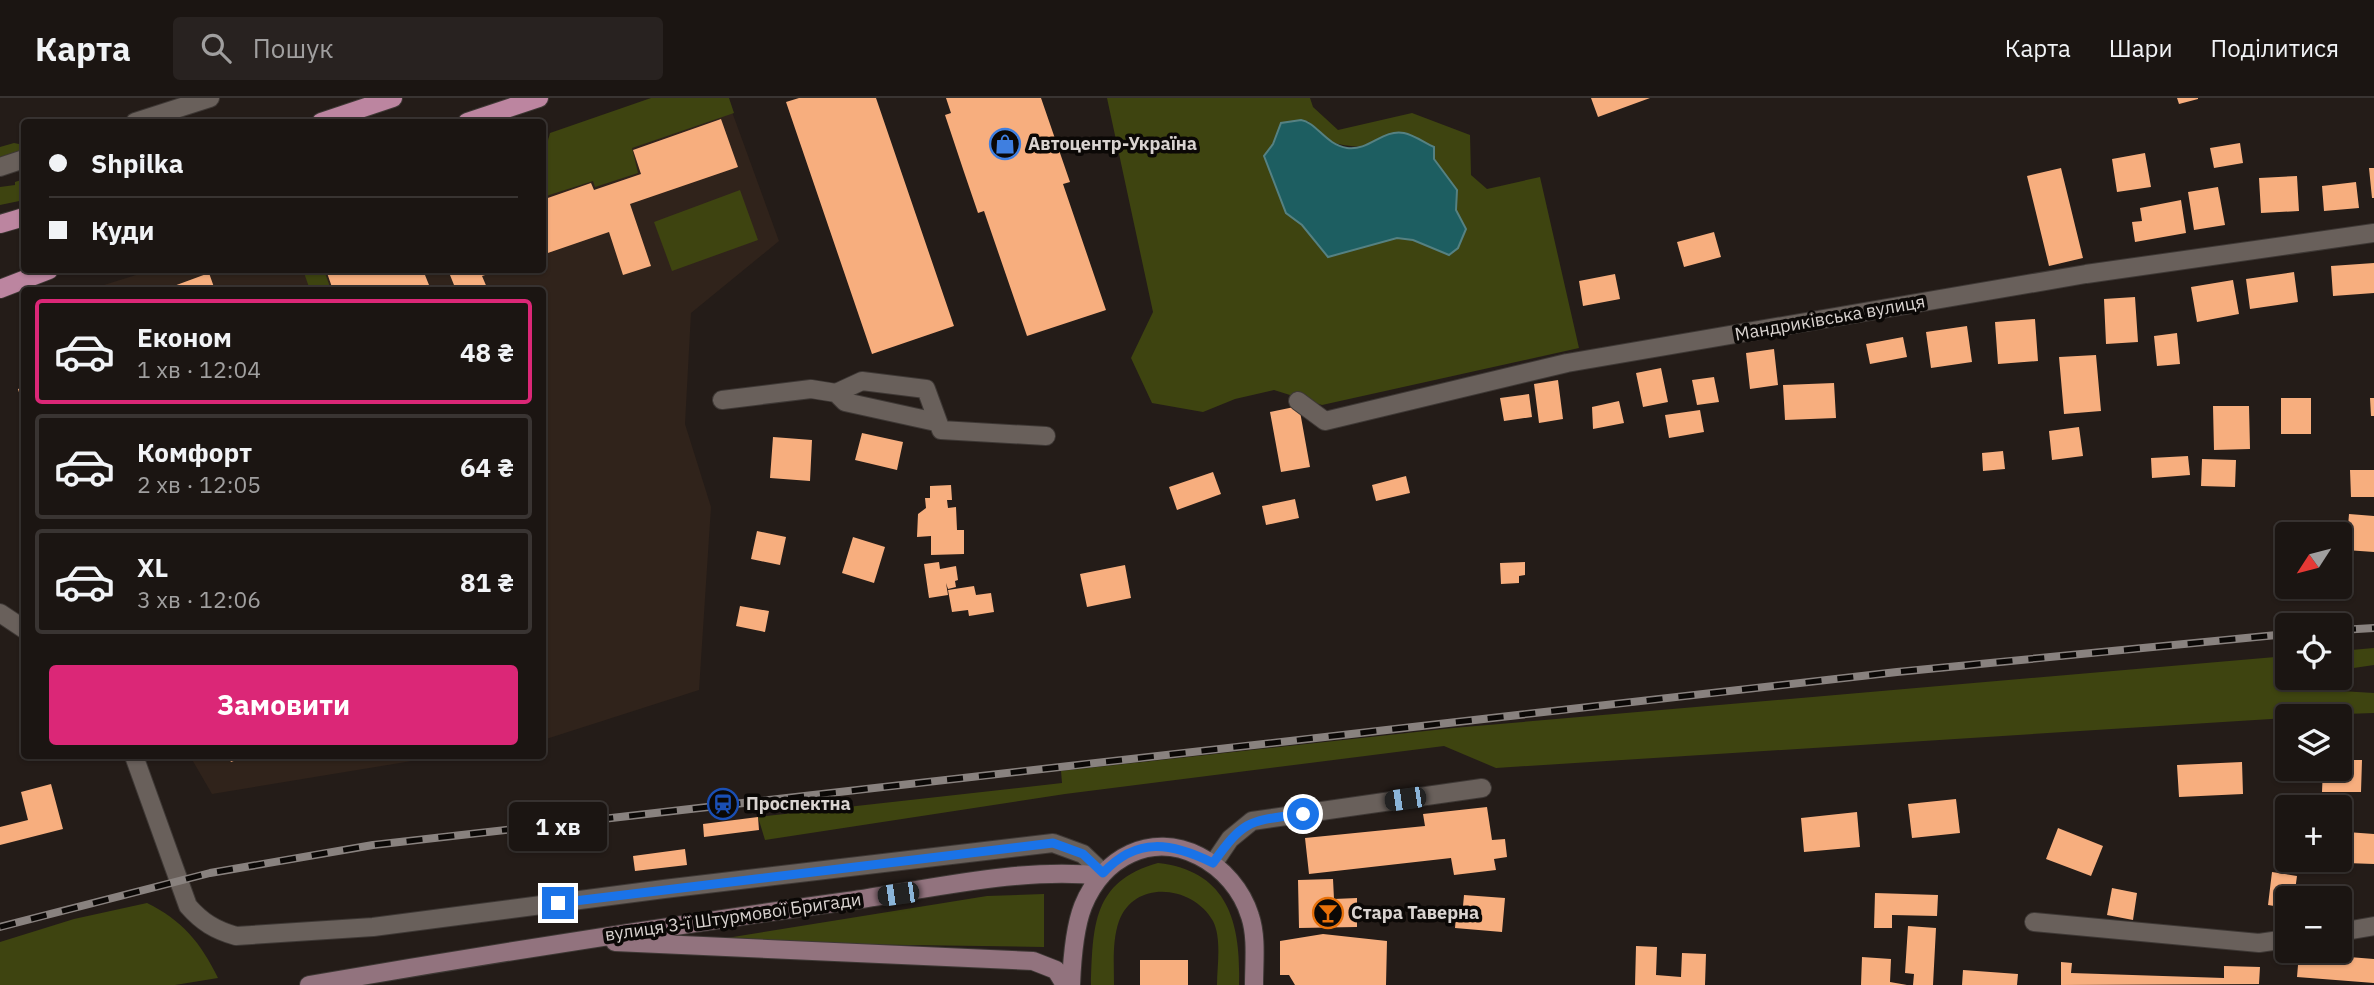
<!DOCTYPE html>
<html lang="uk">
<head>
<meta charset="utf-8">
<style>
	body { margin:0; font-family:"IBM Plex Sans",sans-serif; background:#282220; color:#f1f3f6; height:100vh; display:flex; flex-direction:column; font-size:26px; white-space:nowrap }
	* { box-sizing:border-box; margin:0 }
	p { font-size:23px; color:#a09f9f }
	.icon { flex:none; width:38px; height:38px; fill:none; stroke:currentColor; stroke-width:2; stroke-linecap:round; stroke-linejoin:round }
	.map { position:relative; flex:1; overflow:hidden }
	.sheet { position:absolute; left:21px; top:189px; width:525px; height:472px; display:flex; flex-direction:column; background:#1b1512; border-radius:7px; box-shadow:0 2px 5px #0004,0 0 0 2px #393432 }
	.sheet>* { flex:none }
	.guide { position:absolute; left:21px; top:21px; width:525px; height:154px; border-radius:7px; box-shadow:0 2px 5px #0004,0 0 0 2px #393432; display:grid; align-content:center; height:154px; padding:0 28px; background:#1b1512 }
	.needle { width:46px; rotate:234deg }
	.tools { position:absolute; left:2275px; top:424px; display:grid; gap:14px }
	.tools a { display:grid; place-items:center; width:77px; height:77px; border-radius:7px; background:#1b1512; box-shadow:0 2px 5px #0004,0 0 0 2px #393432; font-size:35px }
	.end { position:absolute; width:32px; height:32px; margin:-16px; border:9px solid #1a73e8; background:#fff; box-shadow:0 0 0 4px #fff }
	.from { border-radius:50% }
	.bubble { position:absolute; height:49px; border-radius:7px; background:#1b1512; box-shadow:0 2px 5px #0004,0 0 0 2px #393432; font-size:23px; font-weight:700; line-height:49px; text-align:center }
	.car { position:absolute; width:21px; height:42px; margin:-21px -10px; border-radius:9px; box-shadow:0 0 5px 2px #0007; background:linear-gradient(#222 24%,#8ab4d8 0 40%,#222 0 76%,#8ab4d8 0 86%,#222 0) }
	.guide b { display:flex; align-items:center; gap:24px; height:66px; font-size:26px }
	.guide b+b { border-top:2px solid #393432 }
	.guide i { width:18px; height:18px; background:#f1f3f6 }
	ul { padding:12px 0 0; list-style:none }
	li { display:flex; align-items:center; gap:21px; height:105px; margin:0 14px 10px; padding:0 14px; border:4px solid #393432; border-radius:7px }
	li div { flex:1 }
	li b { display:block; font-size:26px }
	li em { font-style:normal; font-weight:700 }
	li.current { border-color:#db2777 }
	li>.icon { width:63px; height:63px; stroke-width:1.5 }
	.button { display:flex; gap:14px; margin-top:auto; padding:14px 28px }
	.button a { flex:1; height:80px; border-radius:7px; background:#db2777; color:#fff; font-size:28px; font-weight:700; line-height:80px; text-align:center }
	header { display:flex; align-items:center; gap:42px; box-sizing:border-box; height:98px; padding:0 35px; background:#1b1512; border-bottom:2px solid #393432 }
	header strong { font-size:33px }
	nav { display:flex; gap:38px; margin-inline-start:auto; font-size:24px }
	.search { width:490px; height:63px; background:#282220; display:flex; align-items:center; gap:18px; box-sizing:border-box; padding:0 24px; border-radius:7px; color:#a09f9f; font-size:26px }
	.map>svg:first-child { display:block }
	.built { fill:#30231b }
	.green { fill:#3e4410; fill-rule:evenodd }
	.water { fill:#1d5e61; stroke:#558182; stroke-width:2 }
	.building { fill:#f7ae7e }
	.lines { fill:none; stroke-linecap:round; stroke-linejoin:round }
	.street-casing { stroke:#3e3835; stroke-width:20 }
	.secondary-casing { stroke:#3e3835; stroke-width:20 }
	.primary-casing { stroke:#3e3835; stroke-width:20 }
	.street { stroke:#69605b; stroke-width:18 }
	.secondary { stroke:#92737e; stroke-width:18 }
	.primary { stroke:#bc85a0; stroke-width:18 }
	.rail-casing { stroke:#89827f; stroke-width:8 }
	.rail { stroke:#0b0806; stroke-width:5; stroke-dasharray:16; stroke-linecap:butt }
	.route { stroke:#1a73e8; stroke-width:9 }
	.labels { text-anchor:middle; stroke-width:7; stroke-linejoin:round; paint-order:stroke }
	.poi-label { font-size:18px; font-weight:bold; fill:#d9d3d0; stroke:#0b0806; text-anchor:start }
	.street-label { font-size:18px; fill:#d9d3d0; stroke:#0b0806 }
</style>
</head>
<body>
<header>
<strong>Карта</strong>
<div class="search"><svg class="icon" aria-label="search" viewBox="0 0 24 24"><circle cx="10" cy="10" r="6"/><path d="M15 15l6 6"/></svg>Пошук</div>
<nav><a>Карта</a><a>Шари</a><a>Поділитися</a></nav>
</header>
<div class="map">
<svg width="2374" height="887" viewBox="0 0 2374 887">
	<rect width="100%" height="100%" fill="#241c18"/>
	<path class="built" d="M668 0H727L779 143 691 215 685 326 711 409 699 592 543 642 542 192H88L152 172H542L543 42Z
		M190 658H442L212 696Z"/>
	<path class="green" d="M651 0H729L734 15 632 50 638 75 595 89 593 83 543 99V61L550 35Z
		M1107 0H1310L1313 9 1338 32 1412 15 1470 37 1471 77 1487 91 1540 79 1579 250 1322 307 1274 292 1235 301 1203 314 1152 305 1131 260 1153 214ZM1308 23C1312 28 1317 36 1323 40 1343 54 1407 48 1434 49V61L1457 92 1456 112 1466 131 1449 157 1413 142 1397 140 1328 159 1302 127 1286 115 1264 58 1273 46Z
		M14 45 24 47V56L0 65V49Z
		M24 81V102L0 107V89L15 87V84Z
		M740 92 758 142 672 173 654 124Z
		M303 172H324L331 192H310Z
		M2374 550V567L2340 572V553Z
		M2287 558V579H2301L2291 590 2374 595V615L2287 618V620L1496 670 1444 648 1065 696 765 742 758 719 1062 685 1061 673 1453 630Z
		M1158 765C1229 773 1241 826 1239 887H1217C1217 868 1222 841 1213 823 1194 788 1135 780 1119 823 1112 843 1114 866 1114 887H1091C1093 829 1092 783 1158 765Z
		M1044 796V849L702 844 987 798Z
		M147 805C182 822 201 845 218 880L175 887H0V844L74 821Z"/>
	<path class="water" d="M1301 22C1316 24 1326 47 1347 50 1370 53 1382 31 1404 35 1414 37 1425 45 1434 49V61L1457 92 1456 112 1466 131 1458 150 1449 157 1413 142 1397 140 1328 159 1302 127 1286 115 1264 58 1273 46 1281 25Z"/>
	<path class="building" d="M799 0H876L954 228 872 256 786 4Z
		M946 0H1041L1070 84 1063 86 1106 212 1027 238 984 113 978 115 964 74 945 17 951 15Z
		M1591 0H1650L1598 19Z
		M2177 0H2198V1L2179 6Z
		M721 21 738 69 630 106 651 168 623 177 609 134 542 157V102L591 85 594 92 641 76 633 52Z
		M2240 45 2243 65 2214 70 2210 50Z
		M2145 55 2151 89 2117 94 2112 61Z
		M2061 70 2083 160 2049 168 2027 78Z
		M2369 70H2374V100H2372Z
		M2297 78 2299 113 2261 115 2259 80Z
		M2356 84 2359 110 2324 113 2322 88Z
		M2218 89 2225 127 2194 132 2188 94Z
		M2181 102 2186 135 2135 144 2132 124 2142 123 2140 110Z
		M1714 134 1721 159 1684 169 1677 144Z
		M2374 165V195L2333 198 2331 168Z
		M326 172H439L425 177 431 192H333Z
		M448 172H501L482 178 488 192H456Z
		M2294 174 2298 204 2250 211 2246 181Z
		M209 175 215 192H163Z
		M1615 176 1620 201 1583 208 1579 183Z
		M2233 182 2239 216 2197 224 2191 189Z
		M2135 199 2138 244 2106 246 2104 201Z
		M2035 221 2038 263 1998 266 1995 224Z
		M1967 228 1972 264 1931 270 1926 234Z
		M2177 235 2180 266 2157 268 2154 238Z
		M1903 239 1907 259 1870 266 1866 246Z
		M1774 251 1778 287 1750 291 1746 255Z
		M2096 257 2101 313 2064 316 2059 259Z
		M1661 270 1668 304 1643 309 1636 275Z
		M1714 279 1719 304 1697 307 1692 282Z
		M1558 282 1563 321 1539 325 1534 286Z
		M1834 285 1836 320 1785 322 1783 287Z
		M24 289V311L18 291Z
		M1529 296 1532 319 1504 323 1500 300Z
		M2281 300H2311V336H2281Z
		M2370 300H2374V318H2371Z
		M1619 303 1624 325 1593 331 1592 309Z
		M1299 308 1310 369 1281 374 1270 314Z
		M2213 308H2249L2250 351 2214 352Z
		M1700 312 1704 334 1669 340 1665 317Z
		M2079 329 2083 358 2052 362 2049 333Z
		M862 335 903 344 897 372 855 362Z
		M773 339 812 342 810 383 770 380Z
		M2003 353 2005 371 1983 373 1982 355Z
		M2188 358 2190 377 2152 380 2151 360Z
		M2202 361 2236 362 2235 389 2201 388Z
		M2350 372H2374V399H2351Z
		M1213 374 1221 396 1177 412 1169 389Z
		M1406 378 1410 395 1376 403 1372 387Z
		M951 387 952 402H947L948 410 956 409 957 432H964V456L931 457V438L917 439 918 416 926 410 925 400H930V388Z
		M1295 401 1299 420 1266 427 1262 408Z
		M2349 416 2374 418V454L2346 452Z
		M757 433 786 439 780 467 751 461Z
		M853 439 885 449 874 485 842 475Z
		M939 464 940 471 956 468 958 482 955 483 956 489 948 491 946 485 948 497 929 500 924 466Z
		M1525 464V477L1519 478V485L1501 486 1500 465Z
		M1125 467 1131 500 1087 509 1080 476Z
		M974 488 976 497 991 495 994 514 969 518 968 512 952 514 948 492Z
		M740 508 769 513 765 534 736 528Z
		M228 658H247L231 664Z
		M2340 662H2362L2361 694H2322L2323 670H2340Z
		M2242 664 2243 696 2179 699 2177 667Z
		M51 686 63 731 0 747V729L28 722 21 694Z
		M1956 701 1960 735 1912 740 1908 706Z
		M1487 709 1492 742 1505 741 1507 759 1494 761 1496 772 1454 777 1451 760 1309 776 1305 740 1425 728 1423 716Z
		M1857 714 1860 749 1804 754 1801 720Z
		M758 719 759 732 704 739 703 726Z
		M2058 730 2103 748 2091 778 2046 761Z
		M2347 734 2374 736V766L2346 765Z
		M685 751 687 767 635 773 633 758Z
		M2272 774 2297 778 2294 800H2287V810L2268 807Z
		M1333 781 1334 801 1357 800V829L1299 830 1298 782Z
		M2112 790 2137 795 2133 822 2107 817Z
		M1875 795 1938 797 1937 818 1892 817V830H1874Z
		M1464 797 1505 800 1502 834 1455 830 1457 808H1463Z
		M1908 828 1936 830 1933 887H1913L1914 876 1905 875Z
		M1323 836 1387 843 1386 887H1295L1289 877H1280V843Z
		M1636 848 1657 849 1656 877 1681 879 1682 855 1706 856 1705 887H1635Z
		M2299 855 2374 861V885L2297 879Z
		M1862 859 1891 861 1890 884 1907 887H1861Z
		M1140 862H1188V887H1140Z
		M2061 864 2072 865 2071 875 2224 880V868L2260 869 2259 886 2061 887Z
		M1963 872 2018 876 2017 887H1962Z"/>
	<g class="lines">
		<g class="street-casing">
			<path id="street" d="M135 24 210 0
				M0 69 24 61
				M836 295 845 304 936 324
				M722 302 811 291 836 295 862 283 926 291 941 332 1046 338
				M1298 303 1325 323 1567 265 2086 176 2374 135
				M0 515 24 531
				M134 658 188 808C202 824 215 832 236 838L373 829 664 791 1053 745 1083 756 1103 775
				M1213 766 1230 741 1252 723 1482 690
				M2034 824 2259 845 2287 841
				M2340 834 2374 828"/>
		</g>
		<g class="secondary-casing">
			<path id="secondary" d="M615 844 1033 863 1056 872 1065 887
				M309 887C488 856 668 828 848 803 925 792 1026 768 1101 778
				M1071 887C1072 862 1074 831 1083 808 1103 759 1151 734 1199 758 1223 770 1242 792 1250 818 1257 839 1254 864 1254 887"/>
		</g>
		<g class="primary-casing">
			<path id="primary" d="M321 24 393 0
				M467 24 539 0
				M0 126 24 119
				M0 191 49 172"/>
		</g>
		<use href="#street" class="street"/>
		<use href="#secondary" class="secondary"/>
		<use href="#primary" class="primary"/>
		<g class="rail-casing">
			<path id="rail" d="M2340 532 2374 530
				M0 829 210 775 373 747 1897 574 2287 536"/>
		</g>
		<use href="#rail" class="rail"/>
	</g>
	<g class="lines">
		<path class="route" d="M558 805 1053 745 1083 756 1103 775C1137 738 1172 745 1213 765 1245 720 1250 723 1303 716"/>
	</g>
	<defs>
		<g id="shop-ring" transform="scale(1.575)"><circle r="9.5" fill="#0b0806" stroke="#3f7fe0" stroke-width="1.5"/><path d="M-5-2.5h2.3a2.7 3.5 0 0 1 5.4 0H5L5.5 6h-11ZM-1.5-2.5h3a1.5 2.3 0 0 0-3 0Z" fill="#3f7fe0"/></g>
		<g id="station-ring" transform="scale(1.575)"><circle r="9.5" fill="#0b0806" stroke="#1a4fb4" stroke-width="1.5"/><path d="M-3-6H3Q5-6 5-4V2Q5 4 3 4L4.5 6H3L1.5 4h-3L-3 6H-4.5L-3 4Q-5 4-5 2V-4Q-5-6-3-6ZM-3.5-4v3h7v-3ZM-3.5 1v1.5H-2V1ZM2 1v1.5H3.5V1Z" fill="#1a4fb4"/></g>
		<g id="bar-ring" transform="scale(1.575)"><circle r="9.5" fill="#0b0806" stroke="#e8710a" stroke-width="1.5"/><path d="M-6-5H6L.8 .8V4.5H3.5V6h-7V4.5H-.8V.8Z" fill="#e8710a"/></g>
	</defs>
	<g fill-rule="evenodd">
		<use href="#shop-ring" x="1005" y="46"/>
		<use href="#station-ring" x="723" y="706"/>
		<use href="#bar-ring" x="1328" y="815"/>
	</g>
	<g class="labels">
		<g class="poi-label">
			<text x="1028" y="52">Автоцентр-Україна</text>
			<text x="746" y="712">Проспектна</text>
			<text x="1351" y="821">Стара Таверна</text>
		</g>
		<g class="street-label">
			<text transform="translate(1830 220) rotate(-10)" y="6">Мандриківська вулиця</text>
			<text transform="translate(733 819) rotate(-8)" y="6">вулиця 3-ї Штурмової Бригади</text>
		</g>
	</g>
</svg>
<div class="tools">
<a><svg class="needle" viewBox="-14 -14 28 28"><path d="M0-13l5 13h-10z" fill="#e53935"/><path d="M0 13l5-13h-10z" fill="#a09f9f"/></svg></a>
<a><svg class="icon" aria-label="locate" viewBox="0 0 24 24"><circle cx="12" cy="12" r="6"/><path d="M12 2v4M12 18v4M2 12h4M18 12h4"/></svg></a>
<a><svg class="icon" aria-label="layers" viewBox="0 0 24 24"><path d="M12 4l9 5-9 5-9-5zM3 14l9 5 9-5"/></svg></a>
<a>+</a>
<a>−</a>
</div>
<i class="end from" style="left:1303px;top:716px"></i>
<i class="end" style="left:558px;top:805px"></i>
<div class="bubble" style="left:509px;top:704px;width:98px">1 хв</div>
<i class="car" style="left:1405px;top:701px;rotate:262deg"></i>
<i class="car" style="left:898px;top:796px;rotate:262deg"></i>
<div class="guide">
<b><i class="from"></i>Shpilka</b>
<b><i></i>Куди</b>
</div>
<section class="sheet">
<ul>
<li class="current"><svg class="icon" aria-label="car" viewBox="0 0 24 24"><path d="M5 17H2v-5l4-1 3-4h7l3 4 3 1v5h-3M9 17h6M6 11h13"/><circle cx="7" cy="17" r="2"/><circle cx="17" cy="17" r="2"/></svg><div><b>Економ</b><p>1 хв · 12:04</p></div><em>48 ₴</em></li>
<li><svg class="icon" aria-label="car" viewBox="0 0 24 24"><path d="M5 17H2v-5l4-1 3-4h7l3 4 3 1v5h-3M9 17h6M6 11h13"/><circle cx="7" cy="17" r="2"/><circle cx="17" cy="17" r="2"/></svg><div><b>Комфорт</b><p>2 хв · 12:05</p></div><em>64 ₴</em></li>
<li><svg class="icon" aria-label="car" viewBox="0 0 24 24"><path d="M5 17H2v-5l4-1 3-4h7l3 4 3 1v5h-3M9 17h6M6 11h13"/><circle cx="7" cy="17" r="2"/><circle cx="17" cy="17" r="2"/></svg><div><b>XL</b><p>3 хв · 12:06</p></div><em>81 ₴</em></li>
</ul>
<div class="button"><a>Замовити</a></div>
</section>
</div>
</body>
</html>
